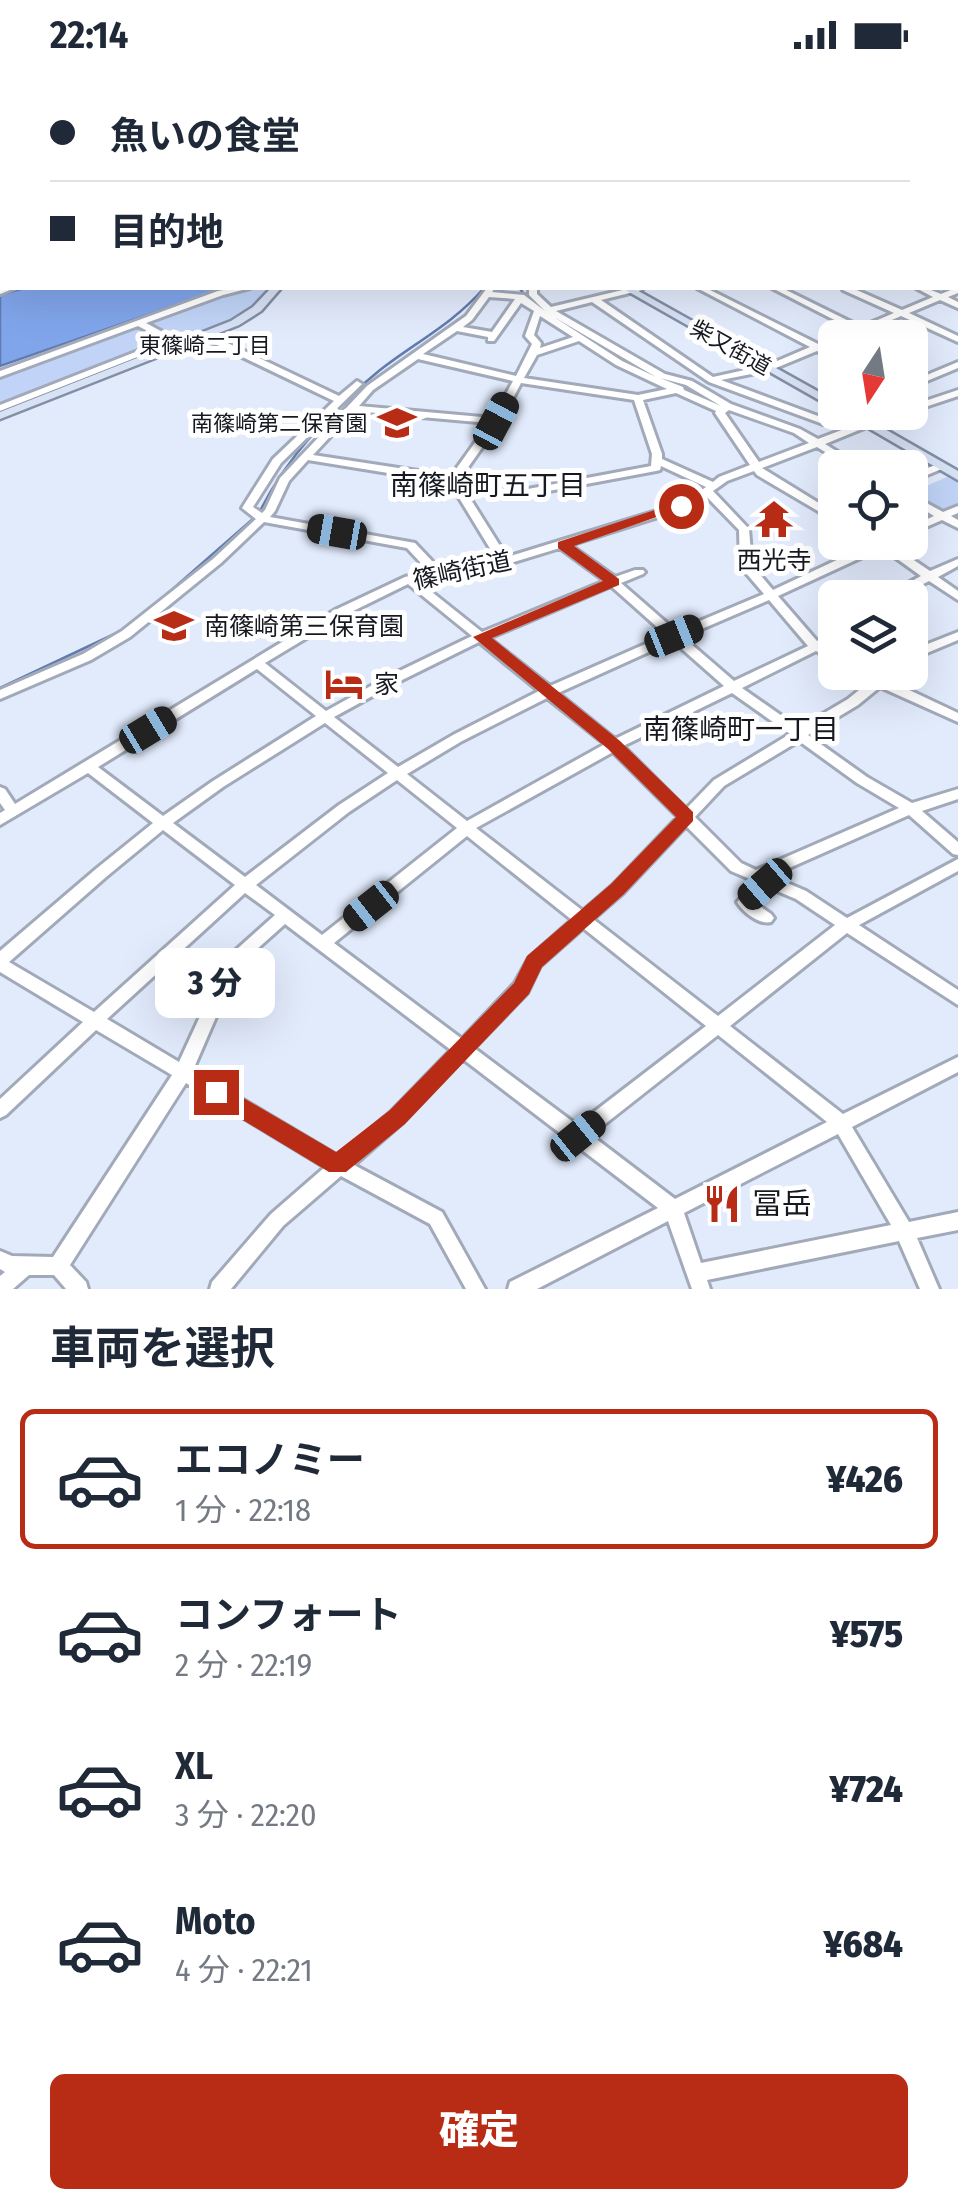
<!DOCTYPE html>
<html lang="ja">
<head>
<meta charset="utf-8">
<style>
	body { margin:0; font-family:"Fira Sans Condensed","Noto Sans JP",sans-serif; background:#f2f2f3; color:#1f2937; height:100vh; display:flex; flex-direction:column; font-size:38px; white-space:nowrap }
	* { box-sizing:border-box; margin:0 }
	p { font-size:32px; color:#747a83 }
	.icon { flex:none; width:55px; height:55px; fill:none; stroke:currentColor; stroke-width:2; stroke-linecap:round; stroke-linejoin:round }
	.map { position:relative; height:1219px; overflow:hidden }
	.panel { display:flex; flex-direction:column; background:#fff; flex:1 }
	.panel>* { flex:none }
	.banner { position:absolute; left:0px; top:0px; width:960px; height:220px; box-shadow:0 10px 40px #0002; display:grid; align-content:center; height:220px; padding:0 50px; background:#fff }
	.needle { width:65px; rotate:192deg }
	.fabs { position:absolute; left:818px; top:250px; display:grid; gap:20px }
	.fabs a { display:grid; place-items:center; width:110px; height:110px; border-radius:15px; background:#fff; box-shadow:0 10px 40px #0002; font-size:50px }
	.end { position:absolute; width:45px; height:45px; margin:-22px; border:12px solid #b82c16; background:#fff; box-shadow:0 0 0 5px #fff }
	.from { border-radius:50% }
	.bubble { position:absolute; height:70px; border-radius:15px; background:#fff; box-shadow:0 10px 40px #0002; font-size:32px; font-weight:800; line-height:70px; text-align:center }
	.car { position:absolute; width:30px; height:60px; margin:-30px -15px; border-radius:12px; box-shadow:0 0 8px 2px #0007; background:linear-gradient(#222 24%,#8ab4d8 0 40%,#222 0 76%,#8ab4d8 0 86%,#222 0) }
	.banner b { display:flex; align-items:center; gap:35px; height:95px; font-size:38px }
	.banner b+b { border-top:2px solid #e0e1e3 }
	.banner i { width:25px; height:25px; background:#1f2937 }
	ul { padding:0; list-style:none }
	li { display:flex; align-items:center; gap:30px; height:140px; margin:0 20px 15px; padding:0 30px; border:5px solid transparent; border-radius:15px }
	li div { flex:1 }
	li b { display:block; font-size:38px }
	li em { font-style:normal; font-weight:800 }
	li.on { border-color:#b82c16 }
	li>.icon { width:90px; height:90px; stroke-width:1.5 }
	h2 { padding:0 50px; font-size:45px; line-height:120px }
	.button { display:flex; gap:20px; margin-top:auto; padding:20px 50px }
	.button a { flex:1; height:115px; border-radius:15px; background:#b82c16; color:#fff; font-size:40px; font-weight:800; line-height:115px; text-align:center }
	.status { display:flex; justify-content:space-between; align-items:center; height:70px; padding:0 50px; background:#fff; direction:ltr }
	.status svg { height:28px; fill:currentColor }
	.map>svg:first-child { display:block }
	.green { fill:#c1d4f7 }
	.water { fill:#81a5eb; stroke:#617bae; stroke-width:2.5 }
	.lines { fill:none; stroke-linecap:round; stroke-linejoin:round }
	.stream { stroke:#617bae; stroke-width:2.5 }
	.minor-casing { stroke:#a2aaba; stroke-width:6 }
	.major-casing { stroke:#838fa6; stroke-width:5 }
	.minor { fill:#fff; fill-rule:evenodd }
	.major { fill:#d8e2f5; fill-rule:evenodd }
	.rail-casing { stroke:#787e89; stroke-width:5 }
	.rail { stroke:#fff; stroke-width:2.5; stroke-dasharray:4; stroke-linecap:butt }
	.route { fill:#b82c16 }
	.labels { text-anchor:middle; stroke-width:10; stroke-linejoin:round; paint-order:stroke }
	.far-neighbourhood-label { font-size:22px; fill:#16191f; stroke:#fff }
	.far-street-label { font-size:22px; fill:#16191f; stroke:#fff }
	.far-poi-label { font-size:22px; fill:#16191f; stroke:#fff; text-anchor:end }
	.poi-label { font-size:25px; fill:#16191f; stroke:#fff; text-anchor:start }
	.street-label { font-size:25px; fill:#16191f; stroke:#fff }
	.neighbourhood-label { font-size:28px; fill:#16191f; stroke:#fff }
	.near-poi-label { font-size:30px; fill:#16191f; stroke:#fff; text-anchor:start }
</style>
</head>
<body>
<div class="status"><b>22:14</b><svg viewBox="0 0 49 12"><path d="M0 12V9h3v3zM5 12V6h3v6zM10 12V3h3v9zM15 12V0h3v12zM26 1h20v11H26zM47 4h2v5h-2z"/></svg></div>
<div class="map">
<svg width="958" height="1219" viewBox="0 0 958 1219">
	<rect width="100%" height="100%" fill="#e2ebfc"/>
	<path class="green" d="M267 218 249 239 223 254 0 341V298L225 219Z
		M947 407 958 413V435L945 442 910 423Z"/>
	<path class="water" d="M24 218H225L0 296V225Z"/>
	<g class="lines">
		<path class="stream" d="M519 218 526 226
			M660 308 694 320
			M726 341 734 356
			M750 379 766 401
			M259 443C285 389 333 338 380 300 416 272 454 253 484 218
			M151 538 254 448
			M0 618 125 559"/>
		<g class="minor-casing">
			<path id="minor" d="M71 0H86L79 2H67Z
				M90 0H106L98 2H86Z
				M149 0H156L158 2H152Z
				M186 0H205L196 2H182Z
				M242 0H249L251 2H245Z
				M288 0H296L298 2H291Z
				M332 0H339L341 2H335Z
				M442 0H461L452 2H438Z
				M506 0H523L515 2H502Z
				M721 0H729L731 2H724Z
				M772 0H812L795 2H765Z
				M0 17H2V21H0Z
				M0 68H2V72H0Z
				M0 89H2V93H0Z
				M0 106H2V111H0Z
				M0 128H2V133H0Z
				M0 178H2V183H0Z
				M958 217V223L948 227 958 232V238L940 230 909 243 958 266V272L901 246 851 268H838L854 260 772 218H782L861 257 894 243 843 220 842 218H852L902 240 933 227 916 218H926L941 224Z
				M0 218H15L0 224Z
				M236 218H250L223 225 146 253 168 265V275L0 341V335L161 272V268L138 256 0 307V301L218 221Z
				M487 218H495L492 222 524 225 545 241 529 225V218H537V224L551 237 631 218H643L642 220 601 230 713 307 768 295 810 277 697 218H706L818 274C824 272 830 268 836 268L835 273 825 277 835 282V289L817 281 771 300 721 310 826 349 843 342H857L856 344 829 354H823L709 312 592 232 556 241 665 304 692 311 731 334 800 359 818 369 889 342H903L825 374 864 398H851L817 377 762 398 835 443V451L757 405 754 401 727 411 713 421 749 459 752 495 773 520 875 472H891L890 474 930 501 958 489V496L938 507 958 521V530L929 511 896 528H881L921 506 882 478 778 526 817 571 835 563V572L826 576 835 582V592L816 581 742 618 799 658 848 629 869 612 853 602H871L958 643V652L880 617 858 635 808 665 867 707 912 733 958 719V729L922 741 958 772V785L953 784 909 745 771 806 806 821 847 848 958 789V801L859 855 958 920V935L847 863 730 956 843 1044 958 987V1002L852 1057 909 1152 958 1142V1160L917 1168 939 1219H920L899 1171 707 1210 710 1219H692L668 1151 537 1219H508L510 1212 658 1138 463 989 403 1052 354 1095 442 1142 485 1219H466L430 1154 341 1106 283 1156 231 1219H210L212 1212 271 1144 325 1097 186 1013 70 1195 86 1212 88 1219H66L54 1205H29L13 1219H0V1206L5 1202 0 1199V1181L12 1186 53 1187 172 1005 96 960 6 1045 0 1048V1029L83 952 0 902V881L96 799 153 753 88 703 0 755V743L5 740 0 733V717L5 719 15 734 335 540 405 507 422 503 420 492 407 478 264 452 221 493 130 567 91 590 0 629V620L83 584 122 561 213 489 256 449 242 438 273 389 334 331 209 271V267H215L339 326 357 311 362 314 281 393 253 437 262 443 265 440 280 408 367 316 466 246ZM489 227 515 229 492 262 463 257 472 250ZM521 233 534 241 525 266 532 274 516 306 423 284 457 261 488 267V271H494ZM540 246 573 267 540 278 541 273 534 265ZM554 247 656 307 622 291ZM579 271 616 295 667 319 638 325 524 308 537 285ZM418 289 513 311 493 348 359 336 373 320ZM660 308 686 315 721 336 684 320 683 317ZM521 313 634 330 652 384 651 396 512 422 497 416 465 419 459 410 501 351ZM676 323 716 341 715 343 750 395 719 407 713 412 662 389V384L643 330ZM729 340 794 363 809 373 759 392 725 343ZM354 341 489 353 451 406 313 385ZM308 390 450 413 497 490 433 501 432 491 415 473 270 447 275 441 289 411ZM661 396 706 417 691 428 663 439 507 487 468 425 496 422 511 428 656 401 660 400ZM706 426 739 460 740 496 764 524 676 561 621 513 643 504 645 502 643 500H635L615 507 570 475 671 443 699 432ZM560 478 605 511 482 562 418 511 504 495ZM408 514 472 566 387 607 326 641 265 593 343 546ZM611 516 666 565 550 616 489 568ZM769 530 808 576 734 611 683 567ZM673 571 724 616 615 669 558 623ZM479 572 539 621 453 665 398 697 334 647 396 613ZM257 599 316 646 213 711 163 746 98 697ZM732 623 790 664 714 710 686 739 623 676ZM547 628 605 674 467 751 407 704 462 671ZM325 653 388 703 339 735 245 807 173 753 223 717ZM799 671 857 713 899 738 756 800 741 793 695 747 724 716ZM613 682 678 747 613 815 583 841 476 758ZM397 710 457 758 322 865 256 815 349 742ZM686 756 731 801 757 812 737 832C743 842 759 855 771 852L774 848 771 844 754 832 770 818 796 829 835 855 718 946 593 849 623 823ZM163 760 235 815 94 942 9 892 106 807ZM467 766 572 850 529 888 515 913 462 969 334 873ZM245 823 275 845 227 888 179 992 107 949ZM285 854 451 980 391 1042 338 1086 193 1000 238 896ZM583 858 706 956 577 1055 474 978 527 923 540 896ZM718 965 827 1052 675 1129 591 1065ZM838 1064 891 1155 701 1193 684 1143Z
				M958 292V298L910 318V312Z
				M958 320V326L910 342V336Z
				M940 393 945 396 944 398 910 412V405Z
				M910 424 943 442 958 436V443L951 446 958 450V458L942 450 910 464V457L934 446 910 431Z
				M958 562V570L910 590V581Z"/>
		</g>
		<g class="major-casing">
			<path id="major" d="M0 54H2V58H0Z
				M2 192V198L0 199V193Z
				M271 218H281L261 241 239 255 0 349V342L231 251 253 237Z
				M622 218H633L835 331V339Z
				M841 342H855L958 401V410Z"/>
		</g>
		<use href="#minor" class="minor"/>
		<use href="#major" class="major"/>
		<g class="rail-casing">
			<path id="rail" d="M78 2 91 0"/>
		</g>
		<use href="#rail" class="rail"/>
	</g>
	<path class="route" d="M676 433 688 436 574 476 619 509V515L492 568 620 671 693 742V751L624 824 542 897 529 924 405 1054 346 1102H329L208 1029V1016H223L336 1082 390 1040 514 913 527 886 611 814 676 747 608 679 473 567 603 511 558 478V472Z"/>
	<defs>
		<g id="school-bare" transform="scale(3)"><path d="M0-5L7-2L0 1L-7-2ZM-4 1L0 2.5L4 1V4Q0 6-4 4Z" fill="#b82c16" stroke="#fff" stroke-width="2.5" paint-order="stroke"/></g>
		<g id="temple-bare" transform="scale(3)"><path d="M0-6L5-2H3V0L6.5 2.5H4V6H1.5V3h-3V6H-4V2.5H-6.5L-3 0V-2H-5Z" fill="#b82c16" stroke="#fff" stroke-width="2.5" paint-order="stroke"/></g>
		<g id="hotel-bare" transform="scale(3)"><path d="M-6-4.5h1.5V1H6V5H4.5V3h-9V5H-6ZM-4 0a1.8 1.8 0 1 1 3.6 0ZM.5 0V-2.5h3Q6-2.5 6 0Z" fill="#b82c16" stroke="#fff" stroke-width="2.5" paint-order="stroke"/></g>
		<g id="restaurant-bare" transform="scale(3)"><path d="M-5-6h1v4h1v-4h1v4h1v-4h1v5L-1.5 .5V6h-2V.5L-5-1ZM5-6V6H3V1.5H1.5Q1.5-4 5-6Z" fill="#b82c16" stroke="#fff" stroke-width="2.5" paint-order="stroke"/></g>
	</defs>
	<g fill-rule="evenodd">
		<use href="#school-bare" x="397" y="353"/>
		<use href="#temple-bare" x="774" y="449"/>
		<use href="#school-bare" x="174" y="556"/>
		<use href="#hotel-bare" x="344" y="614"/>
		<use href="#restaurant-bare" x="722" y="1134"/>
	</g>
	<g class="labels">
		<g class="far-neighbourhood-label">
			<text x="205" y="283">東篠崎二丁目</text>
		</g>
		<g class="far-street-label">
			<text transform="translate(731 277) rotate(29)" y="8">柴又街道</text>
		</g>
		<g class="far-poi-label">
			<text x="367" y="361">南篠崎第二保育園</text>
		</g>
		<g class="poi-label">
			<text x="774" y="499" text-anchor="middle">西光寺</text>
			<text x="204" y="565">南篠崎第三保育園</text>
			<text x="374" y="623">家</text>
		</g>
		<g class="street-label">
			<text transform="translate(462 500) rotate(-12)" y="9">篠崎街道</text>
		</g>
		<g class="neighbourhood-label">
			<text x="488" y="425">南篠崎町五丁目</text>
			<text x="741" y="669">南篠崎町一丁目</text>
		</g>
		<g class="near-poi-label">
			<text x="752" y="1144">冨岳</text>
		</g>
	</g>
</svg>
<div class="fabs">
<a><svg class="needle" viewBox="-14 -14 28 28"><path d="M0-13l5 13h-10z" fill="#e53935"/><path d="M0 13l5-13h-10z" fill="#747a83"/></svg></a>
<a><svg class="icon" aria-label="locate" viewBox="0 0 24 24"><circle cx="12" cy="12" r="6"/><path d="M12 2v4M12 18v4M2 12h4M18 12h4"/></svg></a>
<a><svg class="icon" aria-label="layers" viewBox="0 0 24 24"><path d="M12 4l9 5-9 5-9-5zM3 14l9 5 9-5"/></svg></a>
</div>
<i class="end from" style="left:681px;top:436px"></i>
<i class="end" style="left:216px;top:1022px"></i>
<div class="bubble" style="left:155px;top:878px;width:120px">3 分</div>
<i class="car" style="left:496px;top:351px;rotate:28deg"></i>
<i class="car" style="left:337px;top:462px;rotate:280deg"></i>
<i class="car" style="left:674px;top:566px;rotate:68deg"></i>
<i class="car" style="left:148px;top:660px;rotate:59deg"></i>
<i class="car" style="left:765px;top:814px;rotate:229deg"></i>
<i class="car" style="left:371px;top:836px;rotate:232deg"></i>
<i class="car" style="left:578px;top:1066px;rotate:51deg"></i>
<div class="banner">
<b><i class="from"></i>魚いの食堂</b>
<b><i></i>目的地</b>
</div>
</div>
<section class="panel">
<h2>車両を選択</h2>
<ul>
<li class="on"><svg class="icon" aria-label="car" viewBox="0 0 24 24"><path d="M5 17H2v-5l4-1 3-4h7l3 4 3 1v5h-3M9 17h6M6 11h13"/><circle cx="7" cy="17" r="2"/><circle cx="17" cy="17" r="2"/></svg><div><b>エコノミー</b><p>1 分 · 22:18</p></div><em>¥426</em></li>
<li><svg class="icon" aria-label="car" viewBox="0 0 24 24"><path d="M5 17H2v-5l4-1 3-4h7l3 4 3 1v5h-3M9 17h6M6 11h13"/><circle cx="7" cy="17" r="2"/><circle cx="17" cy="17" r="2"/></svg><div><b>コンフォート</b><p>2 分 · 22:19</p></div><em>¥575</em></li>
<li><svg class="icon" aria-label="car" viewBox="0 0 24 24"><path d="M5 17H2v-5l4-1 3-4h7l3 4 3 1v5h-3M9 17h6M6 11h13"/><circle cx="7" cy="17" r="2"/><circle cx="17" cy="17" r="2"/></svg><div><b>XL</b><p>3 分 · 22:20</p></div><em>¥724</em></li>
<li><svg class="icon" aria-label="car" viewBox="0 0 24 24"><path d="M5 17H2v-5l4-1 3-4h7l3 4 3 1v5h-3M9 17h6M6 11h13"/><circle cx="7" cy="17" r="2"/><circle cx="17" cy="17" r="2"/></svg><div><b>Moto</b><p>4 分 · 22:21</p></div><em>¥684</em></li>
</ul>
<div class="button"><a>確定</a></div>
</section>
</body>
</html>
